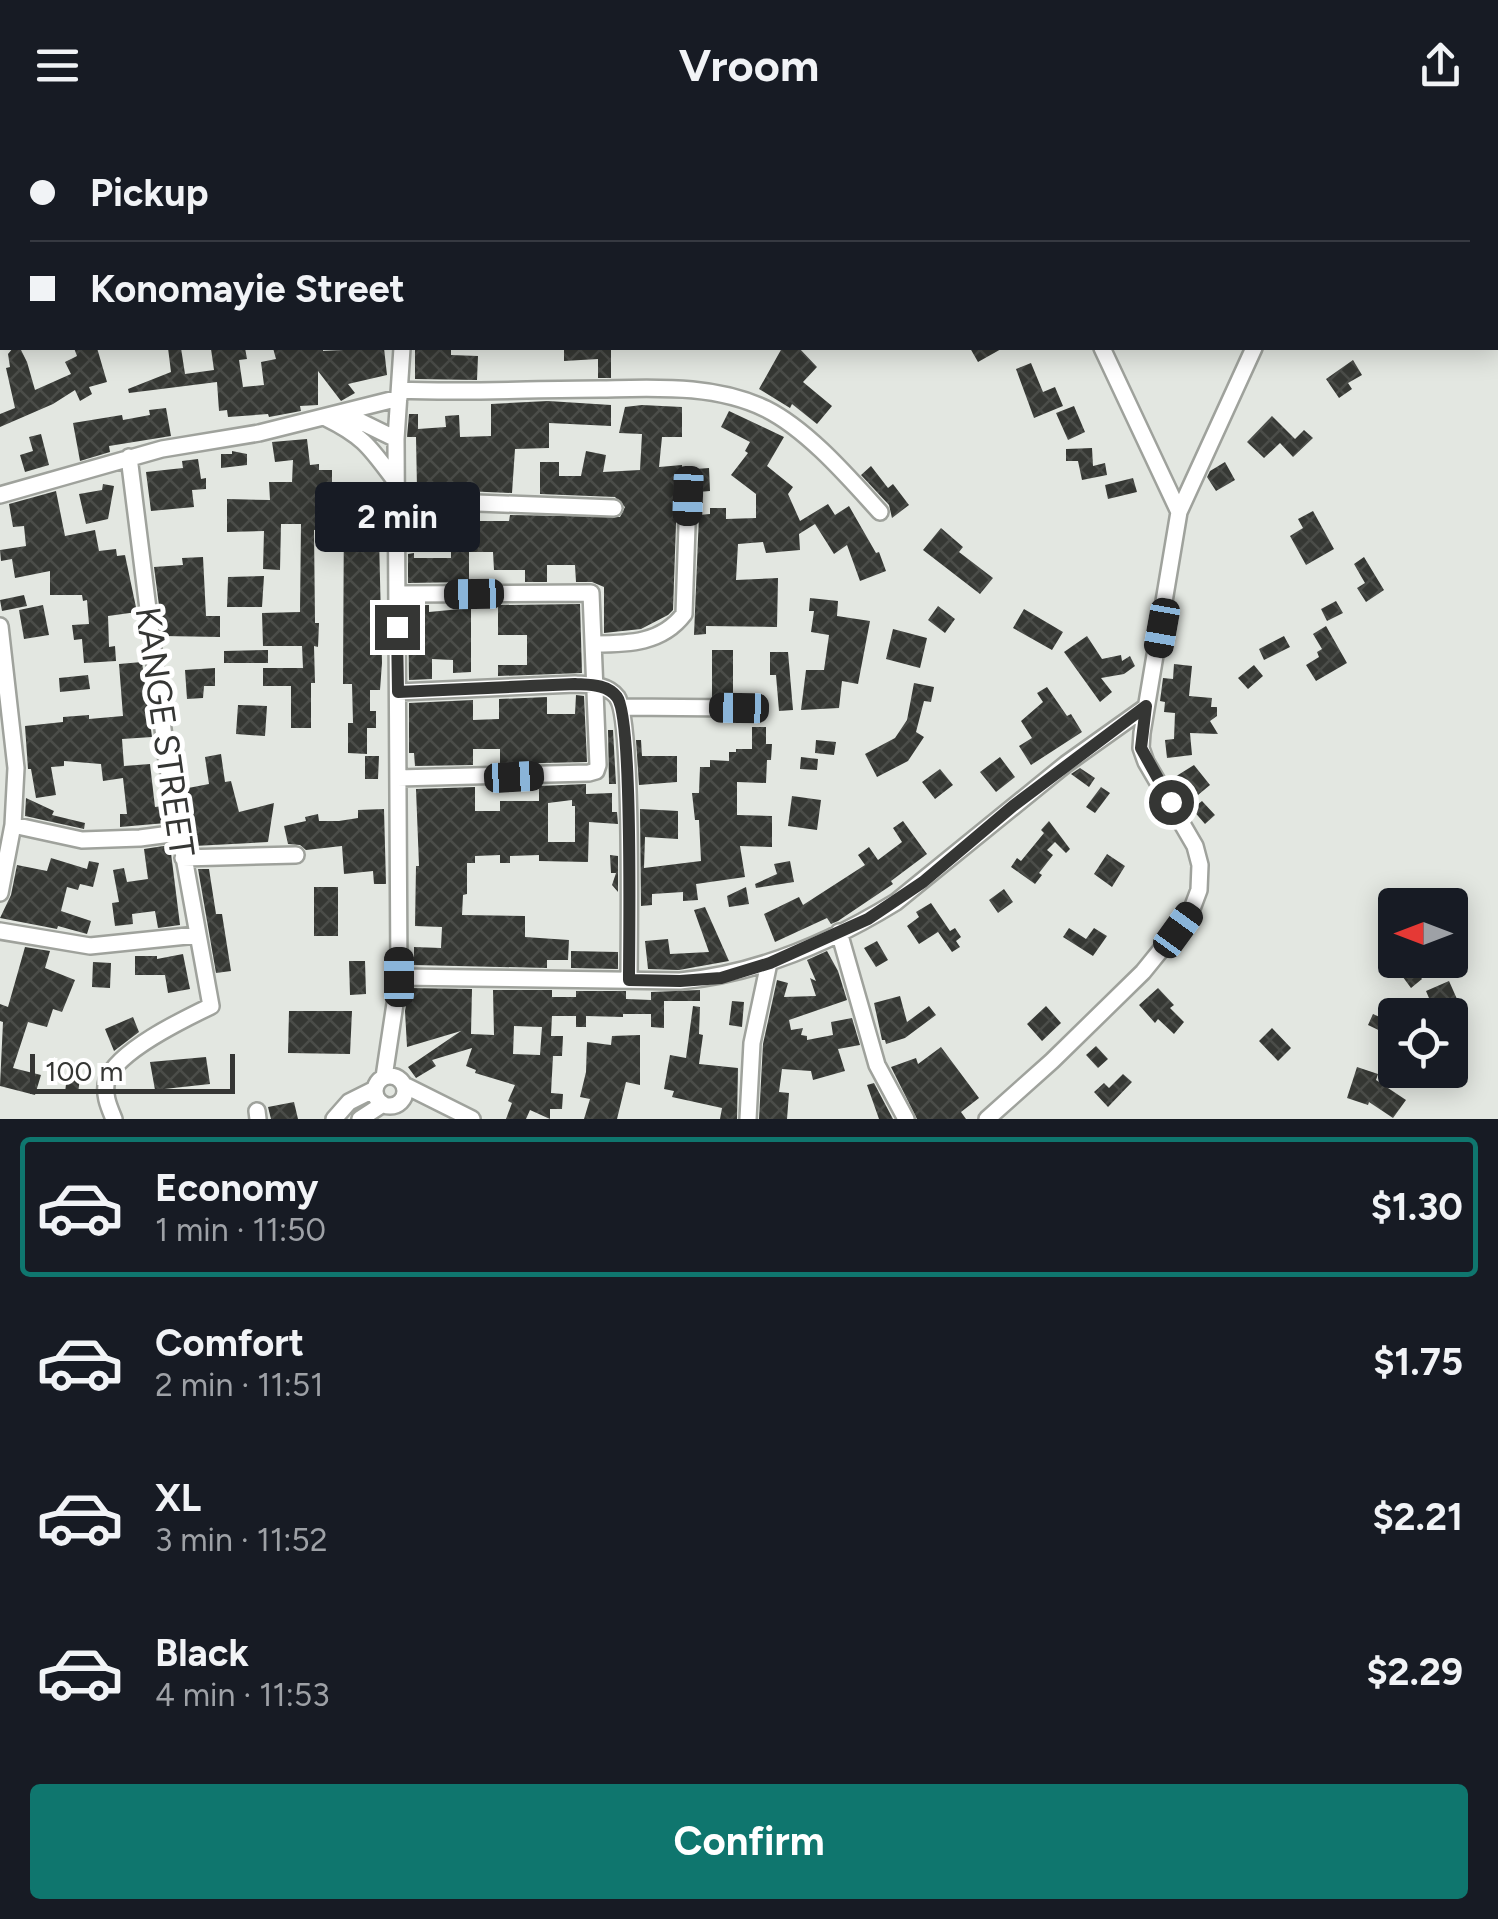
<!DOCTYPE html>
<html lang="en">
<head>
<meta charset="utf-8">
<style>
	body { margin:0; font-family:Figtree,sans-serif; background:#242831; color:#f1f3f6; height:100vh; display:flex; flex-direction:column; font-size:38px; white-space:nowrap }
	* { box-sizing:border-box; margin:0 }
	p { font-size:32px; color:#9ea1a6 }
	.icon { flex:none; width:55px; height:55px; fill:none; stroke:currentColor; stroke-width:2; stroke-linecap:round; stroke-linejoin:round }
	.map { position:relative; height:989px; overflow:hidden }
	.sheet { display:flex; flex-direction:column; background:#171b24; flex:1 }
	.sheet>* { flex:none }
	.banner { position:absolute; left:0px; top:0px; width:1500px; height:220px; box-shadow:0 5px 25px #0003; display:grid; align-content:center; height:220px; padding:0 30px; background:#171b24 }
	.needle { width:65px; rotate:270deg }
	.tools { position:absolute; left:1378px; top:758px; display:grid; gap:20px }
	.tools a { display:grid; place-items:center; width:90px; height:90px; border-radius:10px; background:#171b24; box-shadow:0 5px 25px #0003; font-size:50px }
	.scale { position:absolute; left:30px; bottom:25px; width:205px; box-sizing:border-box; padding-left:10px; border:5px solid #353634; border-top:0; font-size:28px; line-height:35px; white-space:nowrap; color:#353634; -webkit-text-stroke:8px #fff; paint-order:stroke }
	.end { position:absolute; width:45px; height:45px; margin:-22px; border:12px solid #353634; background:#fff; box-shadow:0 0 0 5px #fff }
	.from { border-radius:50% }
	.bubble { position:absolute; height:70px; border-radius:10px; background:#171b24; box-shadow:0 5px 25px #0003; font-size:32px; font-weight:700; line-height:70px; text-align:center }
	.car { position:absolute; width:30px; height:60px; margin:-30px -15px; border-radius:12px; box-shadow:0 0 8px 2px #0007; background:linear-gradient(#222 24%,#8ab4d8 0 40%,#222 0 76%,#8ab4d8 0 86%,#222 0) }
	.banner b { display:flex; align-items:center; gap:35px; height:95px; font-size:38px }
	.banner b+b { border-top:2px solid #363941 }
	.banner i { width:25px; height:25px; background:#f1f3f6 }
	ul { padding:18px 0 0; list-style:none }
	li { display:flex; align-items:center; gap:30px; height:140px; margin:0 20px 15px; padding:0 10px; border:5px solid transparent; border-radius:10px }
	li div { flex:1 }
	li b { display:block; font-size:38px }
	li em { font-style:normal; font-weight:700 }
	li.current { border-color:#0f766e }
	li>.icon { width:90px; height:90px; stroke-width:1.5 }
	.primary-button { display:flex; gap:20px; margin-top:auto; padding:20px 30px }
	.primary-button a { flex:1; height:115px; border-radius:10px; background:#0f766e; color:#fff; font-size:40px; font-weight:700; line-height:115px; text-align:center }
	header { display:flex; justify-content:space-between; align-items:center; height:130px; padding:0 30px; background:#171b24; font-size:45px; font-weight:700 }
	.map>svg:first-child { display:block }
	.building { fill:url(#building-cross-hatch); fill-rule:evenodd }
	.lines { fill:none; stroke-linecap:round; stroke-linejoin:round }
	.minor-casing { stroke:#9fa29c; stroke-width:20 }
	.minor { stroke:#fff; stroke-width:15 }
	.route { stroke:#353634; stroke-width:12 }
	.labels { text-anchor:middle; stroke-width:10; stroke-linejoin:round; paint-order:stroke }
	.street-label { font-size:35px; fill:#353634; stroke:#fff }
</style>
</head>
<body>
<header><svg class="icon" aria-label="menu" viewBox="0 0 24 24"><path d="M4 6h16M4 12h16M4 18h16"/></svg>Vroom<svg class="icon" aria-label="share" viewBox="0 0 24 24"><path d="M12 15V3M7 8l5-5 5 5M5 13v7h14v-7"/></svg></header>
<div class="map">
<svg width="1498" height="989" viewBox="0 0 1498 989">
	<defs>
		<pattern id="building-cross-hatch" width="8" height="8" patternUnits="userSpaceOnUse" patternTransform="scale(2.5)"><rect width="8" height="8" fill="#363834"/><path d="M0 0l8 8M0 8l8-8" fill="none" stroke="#4b4d49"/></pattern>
	</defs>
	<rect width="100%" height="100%" fill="#e3e7e1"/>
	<path class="building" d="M13 218 21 220 27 232 35 260 71 244 65 232 77 226 74 218H97L107 252 89 257 92 264 80 271 75 260 53 274 0 297V284L15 278 6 238 10 237 8 224Z
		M168 218H181L185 244 214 240 211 219 245 218 247 229 239 230 243 257 264 255 261 232 276 229 273 218H323V221L384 218 387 245 348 254 355 263 341 271 318 241V275L300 276 301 281 269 287 268 284 228 287 227 280 219 281 217 252 129 263 128 259 171 242Z
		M415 218H451V225L478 226 477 250 415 249Z
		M564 218H611V248H598V229L564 231Z
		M782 218H799L817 237 803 252 832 276 817 294 792 274 790 278 759 259Z
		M970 218H1003L978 232Z
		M1353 230 1362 245 1348 253 1352 259 1339 268 1326 249Z
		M1031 233 1043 262 1055 257 1063 276 1034 288 1016 239Z
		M548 271 611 275V296L549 293V318L515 319 512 363 417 359 416 307H407L409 284H418V299L446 297 445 286 459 285 460 307 491 306V274Z
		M642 275 682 277V307H662L659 337 682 335V340L709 338 710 361 698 362 687 355 677 365 673 480 668 485 641 499 604 503V457L592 452H576L575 435H547V452H525V440H494L493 422H469V452L408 453V424L414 423V428H451V405H441V400H420V406L408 407V382L469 384 472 391H509L510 385 620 387 625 377 615 367 540 364V332H559V346H581L586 321 606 325 603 342 640 340 642 304 619 303 625 277Z
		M1074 276 1085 302 1068 310 1056 283Z
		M166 278 171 306 109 316 110 322 80 331 73 293 122 285 123 290 150 285 149 280Z
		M729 281 784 307 767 336 793 357 788 364 800 391 828 374 835 385 849 376 876 423 879 422 886 441 860 451 847 415 834 424 815 394 799 404 800 420 766 423 763 412 738 414 736 450 778 448 777 497 706 496V504L694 505 699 385 710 384V378H726V389L756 388V364L731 345 748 323 745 321 750 312 721 297Z
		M1272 286 1295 309 1304 300 1313 308 1293 327 1280 313 1264 328 1247 312Z
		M41 304 49 335 25 342 20 325 33 321 29 307Z
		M307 309 310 335 319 334V340H332V363L321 364 322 399 314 400 315 493H319L318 517 314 516 315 553H311V598H291V556H263V538H303L302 516H263L262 483 300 482 301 394H281L280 440 263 439 264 401 227 402V369L270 370 269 352H292L293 330 275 332 272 312Z
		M1092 318 1093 336 1105 333 1107 345 1082 350 1078 331H1066V319Z
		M232 321 247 324V335L221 338V324H232Z
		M198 329 201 349 206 348V359L192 360 194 377 151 381 146 342 183 338 182 331Z
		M1225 332 1235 350 1216 361 1207 347 1210 341Z
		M871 336 888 358 893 354 909 375 892 388 889 375 861 345Z
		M1133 348 1137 362 1108 369 1105 355Z
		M103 354 114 356 108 389 86 394 79 364 102 360Z
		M56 361 65 406 95 400 99 421 116 419 117 426 125 425 137 482 108 486 109 517 115 516 116 531 84 533 82 509 74 510 72 495 89 494 87 470 83 471 82 465H50V441L15 448 12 429 1 431 0 420 26 416 24 396 13 397 9 374Z
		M364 365H378L382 533 380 560H370V581H376V598H367V624L348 623V593H353L352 554H343L344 371 365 370Z
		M1313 381 1334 419 1306 435 1290 406 1303 398 1298 389Z
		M941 398 963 417 959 422 993 448 980 464 923 420Z
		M203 427 206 486H220V507L163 506 154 437 183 435 182 428Z
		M1364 427 1384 460 1366 472 1357 458 1365 453 1354 434Z
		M264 446 262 477H227L228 447Z
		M24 465 27 476 2 481 0 470Z
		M810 468 838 471 837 486 870 491 858 554 842 551 839 578 801 580 806 540H824L829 505 811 502 814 481H809Z
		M1336 471 1343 483 1327 491 1321 479Z
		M580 474 582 543 498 546V535H527V505H498V475Z
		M43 475 49 505 24 509 19 480Z
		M408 475H429V482L471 478V542L453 543V530L432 529V549L409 550Z
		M938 476 955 489 945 503 928 490Z
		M1024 479 1063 502 1052 520 1013 498Z
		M1326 496 1347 533 1316 551 1306 535 1319 527 1317 522 1322 519 1313 504Z
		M893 499 927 508 920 538 886 529Z
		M1087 506 1102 529 1121 525 1122 531 1130 526 1135 536 1124 544 1101 548 1112 562 1100 572 1064 522Z
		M1284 506 1290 517 1264 530 1259 519Z
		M268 520V533H224V521Z
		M712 520H733V567H712Z
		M770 522H788L793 580 779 581 776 545H770Z
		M142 532 152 607 122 609 124 636 150 634 155 677 163 676 166 693 120 697V684H127L123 648 103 651 101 634 64 631V636L51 637 56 665 36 668 31 639H28L25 596 63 592V587L89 585V589L123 586 119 534Z
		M1174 534 1192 536 1189 566 1212 568 1211 577H1217V586L1210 591 1218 604 1190 603 1192 625 1167 628 1165 610 1174 609 1175 583 1164 582 1165 572 1160 571 1163 548 1173 549Z
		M1254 535 1263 546 1248 559 1238 548Z
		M215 538V556H204L203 568 187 569 185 540Z
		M88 545 90 559 60 562 59 548Z
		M914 553 934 557 931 572 924 571 916 602 924 607 908 631 877 647 865 624 895 608 907 590Z
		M1047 557 1067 586 1071 584 1082 602 1031 635 1019 616 1032 608 1021 591 1043 572 1037 563Z
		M576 565 584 566 587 632 500 634V619H473V635L415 636 414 623H409V573L473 570V590L499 589V569L547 567V584H575Z
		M238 575 267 576 265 606 236 604Z
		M752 597H766V614H772L771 630H767L766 653 737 652V685L772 686V717L740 716 745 747 696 754 698 770 683 771V762L652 764V775L641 776 640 679 678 681V709L645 707 644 738 701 731 699 690H695L692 663H699L700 637H710V630L729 631V622H736V619H752Z
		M608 600H613L616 654H609Z
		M636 610H641L642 626H677V652L639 655Z
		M816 610 836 612 834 625 815 623Z
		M221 624 225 652 231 651 239 682 274 673 268 712 194 716 183 659 209 654 205 627Z
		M365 626H379L378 649H365Z
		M801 627 818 629 817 640 800 639Z
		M1000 627 1015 647 996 662 980 642Z
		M1194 635 1210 655 1198 665 1191 655 1177 663 1170 650Z
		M1080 638 1095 648 1089 657 1071 644Z
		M940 639 953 655 935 669 922 652Z
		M586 654V664L612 663V682H617L618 694 589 692 588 732 539 731V725L510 726V733H500V725L475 726V733H467V764L463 765 462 785 525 786V807L569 810 568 830H547V838L414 835V817L441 818 442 797 415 796 416 736H419L416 659 475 657V681H500V671H539V656ZM572 670V676H575V712H548V673Z
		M1101 657 1110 663 1095 683 1086 677Z
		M792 666 821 670 817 700 788 696Z
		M26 668 54 681 52 685 85 693 84 699 25 686Z
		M1202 671 1215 685 1205 694 1192 679Z
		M384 679 386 754H374L373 741 344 744 342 716 306 720 300 715 288 714 284 696 306 691 305 687 318 684 319 691H339L358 688V680Z
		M903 691 927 724 891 751 893 754 838 791 831 794 827 788 775 812 764 784 799 767 803 775 865 735 858 725 869 717 878 730 902 712 893 698Z
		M1049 691 1070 719 1066 723 1055 712 1047 720 1053 725 1039 743 1042 745 1035 754 1011 737 1017 728 1021 731 1044 703 1041 700Z
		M170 715 180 795 158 798 155 781 132 784 133 794 115 796 112 773 119 772 113 740 124 738 127 752 148 749 144 719Z
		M1107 724 1125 736 1112 757 1094 744Z
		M610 725 618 726V762L612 755 616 743H611Z
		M51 728 87 739 89 731 99 733 93 757 80 754 78 760 67 757 61 781 91 791 87 804 58 796 57 799 0 788 11 765 17 735 47 741Z
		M790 731 794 752 756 758 755 754 777 744 774 734Z
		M198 739H209L216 784H222L231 841 216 843Z
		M314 757H338V806H314Z
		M746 757 749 774 729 777 727 766Z
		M1004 759 1013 772 998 783 989 770Z
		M931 773 950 801 955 798 961 807 956 811 960 817 952 822 938 802 919 814 907 796 919 787 916 782Z
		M705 777 729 831 679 840 648 839 645 811 668 809 670 824 709 822 694 780Z
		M1069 798 1086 809 1094 798 1107 806 1093 826 1063 807Z
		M877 811 888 830 876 837 864 818Z
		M25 817 50 821 45 838 75 850 62 882 53 879 47 897 28 892 13 938 41 945 35 965 0 956 3 892 0 891V874L8 877Z
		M571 821 618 822V839L571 838Z
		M827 821 838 841 847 870 789 890 791 900 803 898 801 905 807 906V910L833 905 831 892 852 888 860 915 838 919 845 941 813 950 811 941 782 939 779 962 789 963 787 989H759L763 914 777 850 788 853 784 867 816 866 810 848 816 851 807 830Z
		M183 824 190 859 168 863 165 845H135V826H157V829Z
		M1400 830H1425L1414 838 1422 849 1411 858 1394 835Z
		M349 831H365L366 864 350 865Z
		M93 832 111 833 110 858 92 857Z
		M1449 851 1457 869 1434 880 1426 861Z
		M409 858 472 859 471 904 494 905 493 860H552V867H576V861H626V869L651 870V862L700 860V871H664V898L651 897V884H623V887L586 886V897H576V886H552L551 906H563L562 926H553L551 963 563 964 562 979H550V989L530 980 526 989H506L512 973 508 971 515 955 475 943 476 940 466 936 472 918 432 930 436 936 416 948 408 937 461 901 407 917 405 881ZM514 896 542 897 540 925 513 924Z
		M1158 858 1174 875 1170 878 1184 892 1174 904 1158 889 1155 893 1139 875Z
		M900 866 907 892 929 876 936 885 905 908 886 914 885 910H882L874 873Z
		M732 871 744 872 742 897 729 895Z
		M693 876 700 877 699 904 703 905 699 934 738 938 737 989H720L722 978 672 967 674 961 664 959 670 925 686 928Z
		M1046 876 1061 893 1042 911 1027 894Z
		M289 881H352L350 924 288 923Z
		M1373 884 1395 894 1391 906 1368 895Z
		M133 887 139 902 114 921 105 899Z
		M1272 898 1291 918 1278 931 1259 911Z
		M640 905V955L626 952 617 989H584L590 969 580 967 586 942 587 912 611 915 612 906Z
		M1096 916 1108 929 1098 938 1086 925Z
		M941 917 979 968 961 982 966 989H917L891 937 916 928 918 934Z
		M206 927 210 954 155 960 150 932Z
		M68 936 81 938 78 964 65 963Z
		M1357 937 1378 944 1376 950 1406 970 1393 988 1369 972 1368 975 1347 968Z
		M1123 944 1132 952 1108 977 1094 962 1104 953 1109 958Z
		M874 953 893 989H879L867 955Z
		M294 972 298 989H271L268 977Z"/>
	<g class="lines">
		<g class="minor-casing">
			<path id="minor" d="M1005 0 1006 2
				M1213 0 1214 2
				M412 2V0
				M0 207H2
				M1102 218 1179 382
				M400 260C466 263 533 259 600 259 655 258 715 254 766 279 808 300 849 348 880 382
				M345 284 396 309
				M326 288C365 307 371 319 396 352
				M0 365 162 319 259 303 399 268
				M397 370 614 378
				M397 464 591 463 598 635 596 641 589 643 398 648
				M0 496 16 638 13 695 0 763
				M595 514C629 514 662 513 684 484L688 366
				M398 562 575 554C590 555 607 554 617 567 633 589 629 808 629 850
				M623 577 739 578
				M13 695 82 710 140 708 178 703
				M183 728 296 725
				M0 801 90 816 197 805
				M839 802 877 935 906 989
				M399 847 680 851C756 844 831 812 896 772L1066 634 1146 577
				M375 961a15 15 0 1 1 30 0a15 15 0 1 1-30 0Z
				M384 947 399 847 396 309 402 218
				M404 955 472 989
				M257 981 258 989
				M114 989C109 977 103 964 107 950 117 921 184 889 211 876L168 639 129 327
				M334 989 349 972 375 959
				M360 989 383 974
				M748 989 752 913 769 833
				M987 989 1052 931 1143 842 1190 784 1199 760 1200 735 1195 716 1146 632 1141 618 1142 603 1179 382 1254 218"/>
		</g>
		<use href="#minor" class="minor"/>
	</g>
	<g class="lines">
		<path class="route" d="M397 497 398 562 575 554C590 555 607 554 617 567 633 588 629 809 629 850L680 851 721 848 770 833 868 789 923 752 1013 676 1146 576 1141 618 1171 672"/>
	</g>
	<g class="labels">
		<g class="street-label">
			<text transform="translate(165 602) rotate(82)" y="12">KANGE STREET</text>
		</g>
	</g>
</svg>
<div class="tools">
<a><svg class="needle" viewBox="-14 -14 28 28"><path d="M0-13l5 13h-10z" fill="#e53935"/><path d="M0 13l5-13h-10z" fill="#9ea1a6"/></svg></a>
<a><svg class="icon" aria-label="locate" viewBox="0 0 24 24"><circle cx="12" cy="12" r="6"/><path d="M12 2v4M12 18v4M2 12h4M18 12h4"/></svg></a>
</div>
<div class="scale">100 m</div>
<i class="end from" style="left:1171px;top:672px"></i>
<i class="end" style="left:397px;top:497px"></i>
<div class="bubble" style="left:315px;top:352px;width:165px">2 min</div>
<i class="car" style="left:688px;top:366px;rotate:182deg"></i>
<i class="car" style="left:474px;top:464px;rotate:269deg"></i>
<i class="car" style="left:1162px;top:498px;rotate:190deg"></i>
<i class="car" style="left:739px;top:578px;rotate:271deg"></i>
<i class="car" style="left:514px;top:647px;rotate:87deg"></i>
<i class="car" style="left:1178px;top:800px;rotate:36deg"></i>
<i class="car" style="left:399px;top:847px;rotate:0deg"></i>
<div class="banner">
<b><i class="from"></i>Pickup</b>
<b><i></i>Konomayie Street</b>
</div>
</div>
<section class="sheet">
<ul>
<li class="current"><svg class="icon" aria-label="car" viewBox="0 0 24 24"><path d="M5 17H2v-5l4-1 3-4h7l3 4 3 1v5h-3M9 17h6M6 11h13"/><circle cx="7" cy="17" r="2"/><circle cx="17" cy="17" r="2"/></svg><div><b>Economy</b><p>1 min · 11:50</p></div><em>$1.30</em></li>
<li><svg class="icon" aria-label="car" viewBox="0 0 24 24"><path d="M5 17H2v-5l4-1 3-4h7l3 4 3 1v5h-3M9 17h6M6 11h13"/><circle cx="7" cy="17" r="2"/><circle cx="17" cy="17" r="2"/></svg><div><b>Comfort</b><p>2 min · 11:51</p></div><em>$1.75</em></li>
<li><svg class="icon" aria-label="car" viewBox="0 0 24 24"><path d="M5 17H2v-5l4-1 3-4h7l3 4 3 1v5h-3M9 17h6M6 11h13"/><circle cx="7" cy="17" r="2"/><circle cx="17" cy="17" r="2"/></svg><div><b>XL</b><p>3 min · 11:52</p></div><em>$2.21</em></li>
<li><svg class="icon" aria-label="car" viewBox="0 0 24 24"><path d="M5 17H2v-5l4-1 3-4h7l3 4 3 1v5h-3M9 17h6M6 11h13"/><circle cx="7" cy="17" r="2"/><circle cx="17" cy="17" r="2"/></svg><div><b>Black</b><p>4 min · 11:53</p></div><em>$2.29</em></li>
</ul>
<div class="primary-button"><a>Confirm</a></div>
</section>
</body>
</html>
